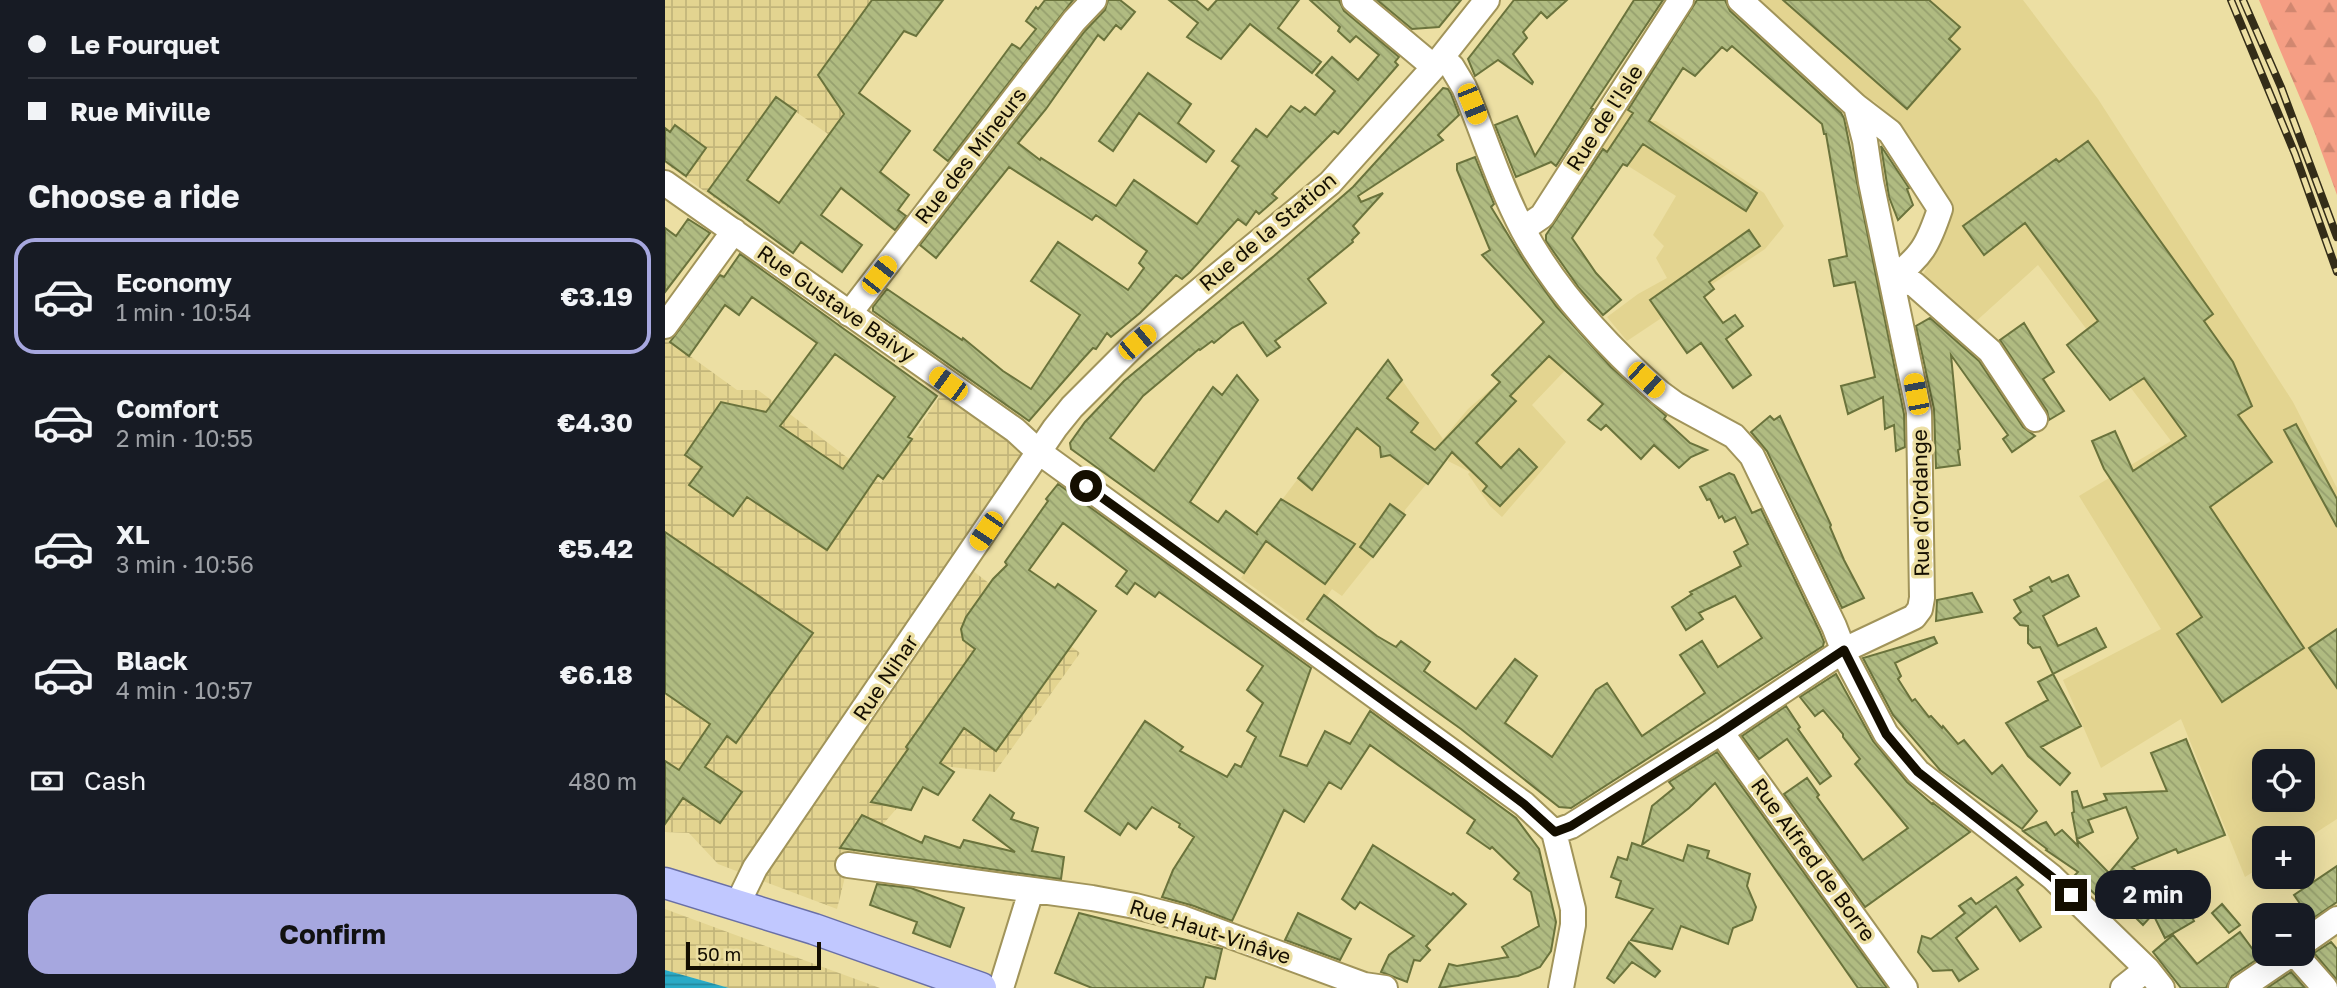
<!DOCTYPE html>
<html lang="en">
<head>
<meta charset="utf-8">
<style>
	body { margin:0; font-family:"Golos Text",sans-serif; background:#20242c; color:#f1f3f6; height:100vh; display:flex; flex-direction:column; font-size:26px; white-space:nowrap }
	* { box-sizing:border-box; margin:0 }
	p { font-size:23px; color:#9ea1a6 }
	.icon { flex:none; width:38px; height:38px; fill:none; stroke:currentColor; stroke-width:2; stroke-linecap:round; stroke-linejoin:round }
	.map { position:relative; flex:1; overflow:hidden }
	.drawer { display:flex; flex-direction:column; background:#171b24; width:665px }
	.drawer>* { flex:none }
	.guide { display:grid; align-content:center; height:154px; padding:0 28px; background:#171b24 }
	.controls { position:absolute; left:1587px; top:749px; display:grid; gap:14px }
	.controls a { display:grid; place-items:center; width:63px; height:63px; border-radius:14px; background:#171b24; box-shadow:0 7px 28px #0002; font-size:35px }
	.scale { position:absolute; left:21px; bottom:18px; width:135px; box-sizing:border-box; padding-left:7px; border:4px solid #140e00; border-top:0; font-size:19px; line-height:24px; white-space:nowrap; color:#140e00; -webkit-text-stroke:5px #ecdfa3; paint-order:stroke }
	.end { position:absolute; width:32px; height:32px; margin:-16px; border:9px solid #140e00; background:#fff; box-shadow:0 0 0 4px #fff }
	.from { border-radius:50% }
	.bubble { position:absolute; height:49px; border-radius:21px; background:#171b24; box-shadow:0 7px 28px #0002; font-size:23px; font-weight:700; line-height:49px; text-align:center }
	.car { position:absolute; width:21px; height:42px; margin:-21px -10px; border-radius:9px; box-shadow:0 0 5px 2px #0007; background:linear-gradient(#f5c518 24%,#345 0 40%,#f5c518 0 76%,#345 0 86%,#f5c518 0) }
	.guide b { display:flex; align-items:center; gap:24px; height:66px; font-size:26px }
	.guide b+b { border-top:2px solid #363941 }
	.guide i { width:18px; height:18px; background:#f1f3f6 }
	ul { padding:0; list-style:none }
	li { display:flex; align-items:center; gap:21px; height:116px; margin:0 14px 10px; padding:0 14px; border:4px solid transparent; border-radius:21px }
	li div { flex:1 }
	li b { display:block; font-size:26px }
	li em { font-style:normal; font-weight:700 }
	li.selected { border-color:#a6a7df }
	li>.icon { width:63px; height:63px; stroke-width:1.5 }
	h2 { padding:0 28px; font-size:32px; line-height:84px }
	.pay { display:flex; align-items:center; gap:18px; height:77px; padding:0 28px; font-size:26px }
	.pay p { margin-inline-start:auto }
	.action { display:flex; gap:14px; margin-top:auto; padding:14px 28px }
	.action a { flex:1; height:80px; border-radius:21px; background:#a6a7df; color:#111; font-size:28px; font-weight:700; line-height:80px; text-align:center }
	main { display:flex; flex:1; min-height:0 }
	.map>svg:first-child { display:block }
	.built { fill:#e3d490; fill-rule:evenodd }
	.industrial { fill:url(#industrial-grid) }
	.forest { fill:url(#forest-firs) }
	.water { fill:url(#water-rules) }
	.building { fill:url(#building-back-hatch); stroke:#6a733c; stroke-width:2; fill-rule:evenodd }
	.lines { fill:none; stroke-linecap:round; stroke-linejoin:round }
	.minor-casing { stroke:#a1945a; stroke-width:28 }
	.major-casing { stroke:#696fa6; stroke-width:33 }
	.minor { stroke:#fff; stroke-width:24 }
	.major { stroke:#c1c8ff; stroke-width:30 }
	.rail-casing { stroke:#342d18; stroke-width:8 }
	.rail { stroke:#ecdfa3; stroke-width:5; stroke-dasharray:16; stroke-linecap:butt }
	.route { stroke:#140e00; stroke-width:9 }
	.labels { text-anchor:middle; stroke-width:7; stroke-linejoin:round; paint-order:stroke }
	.street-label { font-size:21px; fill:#140e00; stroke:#ecdfa3 }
</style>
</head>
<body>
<main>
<section class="drawer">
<div class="guide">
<b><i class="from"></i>Le Fourquet</b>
<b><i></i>Rue Miville</b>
</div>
<h2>Choose a ride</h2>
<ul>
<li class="selected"><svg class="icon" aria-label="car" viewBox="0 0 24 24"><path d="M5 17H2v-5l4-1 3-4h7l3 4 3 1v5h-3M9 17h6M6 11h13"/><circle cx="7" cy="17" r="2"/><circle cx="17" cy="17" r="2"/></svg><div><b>Economy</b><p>1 min · 10:54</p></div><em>€3.19</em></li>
<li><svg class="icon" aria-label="car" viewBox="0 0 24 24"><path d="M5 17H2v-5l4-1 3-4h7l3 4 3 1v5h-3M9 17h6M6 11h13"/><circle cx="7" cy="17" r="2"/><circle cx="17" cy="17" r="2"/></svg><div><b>Comfort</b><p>2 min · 10:55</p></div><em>€4.30</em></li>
<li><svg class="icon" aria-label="car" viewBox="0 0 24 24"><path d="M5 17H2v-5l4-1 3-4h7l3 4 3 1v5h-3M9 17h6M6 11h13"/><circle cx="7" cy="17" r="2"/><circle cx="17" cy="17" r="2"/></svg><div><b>XL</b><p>3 min · 10:56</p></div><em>€5.42</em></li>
<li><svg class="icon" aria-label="car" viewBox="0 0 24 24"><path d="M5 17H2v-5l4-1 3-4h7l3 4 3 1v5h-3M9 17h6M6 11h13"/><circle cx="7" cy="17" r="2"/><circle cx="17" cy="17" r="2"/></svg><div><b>Black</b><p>4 min · 10:57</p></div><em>€6.18</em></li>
</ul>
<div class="pay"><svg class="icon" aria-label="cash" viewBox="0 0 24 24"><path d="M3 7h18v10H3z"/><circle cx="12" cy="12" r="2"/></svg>Cash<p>480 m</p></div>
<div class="action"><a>Confirm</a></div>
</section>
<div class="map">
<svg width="1672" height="988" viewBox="0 0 1672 988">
	<defs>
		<pattern id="industrial-grid" width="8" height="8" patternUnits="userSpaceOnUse" patternTransform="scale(1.75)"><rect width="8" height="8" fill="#e3d490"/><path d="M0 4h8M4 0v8" fill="none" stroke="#c2b57a"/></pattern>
		<pattern id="forest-firs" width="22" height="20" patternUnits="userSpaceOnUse" patternTransform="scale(1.75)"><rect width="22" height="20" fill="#f59e84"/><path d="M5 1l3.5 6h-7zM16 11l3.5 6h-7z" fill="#d18770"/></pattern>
		<pattern id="water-rules" width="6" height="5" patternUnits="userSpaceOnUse" patternTransform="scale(1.75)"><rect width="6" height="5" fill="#2aaac6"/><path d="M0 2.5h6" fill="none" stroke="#23899e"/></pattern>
		<pattern id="building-back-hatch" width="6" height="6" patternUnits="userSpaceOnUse" patternTransform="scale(1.75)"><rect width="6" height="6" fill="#b0bb81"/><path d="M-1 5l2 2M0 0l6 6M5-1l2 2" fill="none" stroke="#96a06e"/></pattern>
	</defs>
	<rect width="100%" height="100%" fill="#ecdfa3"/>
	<path class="built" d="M1090 0H1358L1433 99 1628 402 1672 488V819L1638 841V838H1600L1599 865 1580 877 1516 719 1436 768 1398 680 1496 629 1414 496 1506 441 1373 265 1308 324 1269 287 1258 275 1288 214 1235 133 1231 121 1209 101 1200 99ZM1600 761H1638V800H1600Z
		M962 109 984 121H991L1099 193 1119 226 1100 249 962 341 942 317 973 294 1002 278 991 258 999 246 988 235 1011 196 936 149Z
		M895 305 930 339 867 405 901 442 837 517 825 506 803 474 805 472 783 461 785 455 740 510V515L724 537 677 596 667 589 658 602 655 601 638 623 576 578 596 548 591 534 723 360 778 439 803 409 833 383 826 375Z"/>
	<path class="industrial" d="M0 0H262L163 134 131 112 63 208 0 163Z
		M0 338 72 390H93L216 483 283 384 374 452 299 564 415 653 330 772 269 765 183 865 172 909 53 864 24 833 0 832Z
		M0 909 215 988H64L0 970Z"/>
	<path class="forest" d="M1594 0H1672V195L1649 131Z"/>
	<path class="water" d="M0 970 64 988H0Z"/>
	<path class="building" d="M207 0H278L251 36 239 31 194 93 245 131 215 172 244 195 233 210 241 216 230 230 176 188 156 215 197 245 177 272 136 242 128 253 43 191 111 97 131 111 82 180 114 203 179 114 153 75Z
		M380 0H408L283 161 269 150 347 44 355 49 371 29 361 21 371 7 373 9Z
		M443 0H455L470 12 456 29 451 25 439 40 433 35 381 109 353 143 375 160 376 158 451 206 469 180 532 224 574 166 567 161 591 129 602 137 626 106 635 112 640 107 650 115 670 91 651 75 667 57 693 80 714 55 691 36 685 42 673 31 675 27 645 0H674L679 11 734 57 730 62 733 65 673 134 669 131 607 194 612 198 594 214 591 211 581 225 573 219 525 272 517 279 511 275 475 313 446 337 442 333 431 349 428 348 417 360 364 421 208 311V307L222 289 297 340 298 338 338 371 366 389 415 315 366 281 393 242 463 290 479 268 474 263 482 251 431 215 427 220 344 167 271 258 255 245 420 31 440 10Z
		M504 0H531L543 10 552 0H634L613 28 656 62 647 73 585 24 556 59 522 37 533 23Z
		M712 0H796L774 27 747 29Z
		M849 0H902L882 18 876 12 858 32 862 38 848 54 868 82 867 84 833 60 810 76 803 59Z
		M969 0H998L926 108 928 109 891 166 886 162 851 177 830 125 852 116 870 156Z
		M1032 0H1060L1065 11 1176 113 1179 118 1239 414 1240 447 1231 451 1229 425 1220 429 1218 397 1183 414 1176 386 1210 377 1190 282 1169 286 1164 260 1182 256 1161 134H1159L1157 124 1067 46 1062 51 1057 47 1030 76 1018 68 984 121 1092 193 1081 211 978 144 962 166 958 164 907 238 931 273 956 300 938 315 914 288 881 241V235L938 149 942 152 968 113 963 110Z
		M1118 0H1264L1295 27 1284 39 1295 49 1242 109Z
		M483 73 526 104 513 123 549 151 541 162 474 113 448 151 434 141Z
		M778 88 783 89 786 94 794 115 773 135 778 140 693 196 696 202 718 193 688 226 694 233 687 240 688 242 643 279 661 303 610 341 615 347 602 356 578 322 567 328 549 343 547 341 535 350 534 349 478 396 445 438 489 471 548 387 557 395 572 375 593 400 525 502 553 522 561 511 593 535 591 533 616 499 690 544 660 584 601 541 579 573 406 449 405 443 420 422 459 381 609 256 688 187Z
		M10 125 41 148 21 176 0 161V128L5 132Z
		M1423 141 1548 314 1539 321 1568 362 1587 406 1573 415 1607 462 1545 507 1639 648 1557 702 1512 634 1537 617 1439 469 1427 441 1450 431 1468 471 1521 436 1479 378 1445 400 1402 345 1433 321 1360 223 1319 255 1298 226 1391 159 1394 162Z
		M1216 146 1244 188 1242 189 1248 205 1233 220 1224 197Z
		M810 157 829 204 826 207 859 261 891 306 946 367 1001 416 999 419 1025 443 1042 450 1026 457 1014 468 989 445 976 459 941 425 936 430 923 420 938 404 884 356 845 396 851 401 811 443 836 468 854 449 872 467 835 506 818 491 822 486 787 452 763 484 725 455 716 457 715 447 692 428 647 490 633 478 723 360 737 380 722 398 753 423 746 432 770 450 835 382 827 375 879 322 817 255 825 250 792 170V164Z
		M23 219 45 233 0 292V228L11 236Z
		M1084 230 1095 246 1044 282 1049 289 1039 297 1058 323 1070 315 1078 326 1061 339 1086 375 1068 388 1036 343 1022 353 985 300Z
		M75 254 272 396 243 437 247 439 218 479 213 475 162 550 82 497 68 516 24 485 37 467 20 455 56 402 101 412 152 343 87 297 74 315 60 305 24 356 5 342 55 275 59 277ZM170 354 230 397 178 469 115 426Z
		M1265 318 1314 361 1358 427 1370 436 1347 452 1338 439 1343 435 1286 355 1295 449 1293 450 1295 465 1271 468 1269 409 1251 326Z
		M1359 323 1389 372 1378 379 1399 411 1384 420 1382 411 1335 340Z
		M1105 416 1109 420 1115 416 1166 525 1165 527 1179 560 1199 598 1177 608 1102 451 1086 432Z
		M1631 424 1672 499V527L1619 430Z
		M1064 473 1069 475 1087 513 1096 509 1155 632 1159 642 1158 646 906 808 894 807 796 729 642 619 659 595 712 636 731 647 736 641 765 662 759 671 811 709 850 659 872 676 840 723 887 757 931 690 942 683 977 736 1040 693 1015 655 1037 641 1053 667 1097 638 1070 596 1034 613 1038 619 1021 630 1007 607 1027 594 1025 592 1076 566 1069 552 1083 544 1070 517 1060 522 1057 516 1054 518 1045 499 1042 500 1035 487Z
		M393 484 646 668 615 756 642 766 660 731 685 744 705 711 851 818 874 849 891 922 886 951 875 967 853 976 774 988 784 964 792 966 843 957 837 947 874 926 866 892 849 879 854 873 827 847 825 849 802 833 810 820 705 745 676 789 664 782 639 822 619 810 567 921 529 906 497 897 508 870 529 837 514 827 515 824 487 807 471 829 463 823 455 835 420 811 480 721 518 747 515 751 562 777 570 764 576 767 591 737 582 731 598 703 582 690 598 666 494 592 490 597 470 583 462 594 451 586 462 571 398 523 364 570 390 588 393 584 431 611 331 751 299 728 275 763 289 772 273 795 258 787 246 810 206 802 243 749 241 747 310 649 298 640 296 629 301 617 328 579 342 565 340 562 383 501 381 499Z
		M725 504 740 515 708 557 695 547Z
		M0 532 148 633 71 743 62 736 40 767 77 792 55 823 18 798 0 824V761L14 770 45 724 0 693Z
		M1403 575 1414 596 1378 616 1393 646 1431 628 1441 647 1388 674 1375 647 1368 648 1363 643V626L1355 625 1349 618 1356 612 1349 600 1367 591 1365 587 1384 577 1387 582Z
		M1307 593 1317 612 1271 621 1272 600Z
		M1672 629V688L1644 648Z
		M1269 637 1272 643 1230 663 1236 676 1233 679 1247 701 1250 699 1264 717 1266 716 1277 728 1278 726 1293 744 1299 740 1327 774 1337 765 1372 811 1357 829 1275 770 1228 715 1198 658Z
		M1171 674 1208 741 1242 782 1267 804 1268 803 1305 832 1200 907 1119 794 1142 778 1154 795 1152 797 1198 860 1243 828 1190 764 1195 759 1178 737V734L1158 710 1150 716 1135 697Z
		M1388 674 1416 726 1376 747 1405 773 1395 785 1363 756 1341 723 1383 700 1373 682Z
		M1121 706 1135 727 1133 729 1166 776 1155 784 1122 739 1094 759 1077 736Z
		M1521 739 1560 835 1513 853 1511 849 1467 867 1500 901 1515 894 1529 921 1500 938 1488 914 1478 925 1446 893 1438 902 1410 875 1413 872 1381 850 1382 849 1358 831 1381 822 1390 835 1397 830 1413 846 1412 840 1444 873 1473 838 1461 807 1423 820 1428 832 1412 839 1407 813 1409 812 1407 792 1412 791 1418 808 1442 800 1439 794 1502 791 1486 753Z
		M1052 752 1222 988H1193L1050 783 1024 808 977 845 987 806 1009 788 1004 782Z
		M325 795 349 813 346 819 373 828 367 851 399 857 396 879 175 848 197 815 257 843 260 836 295 848 299 840 350 852 308 820Z
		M967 843 1018 861 1023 845 1044 851 1042 858 1085 874 1082 886 1091 907 1087 920 1068 928 1063 944 1016 926 1007 949 966 940 988 909 951 897 956 881 946 877 953 857 962 860Z
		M708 845 786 895 788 893 801 904 761 946 765 950 755 961 749 960 742 982 716 972 724 955 749 936 695 902 690 909 677 899Z
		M1672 866V902L1638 925V908L1629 895Z
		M1351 877 1358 885 1352 890 1376 927 1355 941 1331 906 1291 938 1313 969 1294 981 1287 970 1268 971 1253 952 1257 936 1266 939 1300 913 1294 906 1306 898 1311 904Z
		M212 884 246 888 299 908 285 947 248 933 252 922 205 905Z
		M1557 904 1575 925 1564 933 1547 913Z
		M414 913 557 949 550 979 541 977 538 988H427L390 973Z
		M633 913 686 939 675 960 620 940Z
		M1575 932 1594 958 1567 976 1561 988H1516L1488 952 1508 935 1532 964Z
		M964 942 995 971 990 977 967 962 949 983 942 978Z
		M1666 942 1672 949V980L1649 953Z
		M1626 972 1640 988H1602Z"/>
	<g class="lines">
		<g class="minor-casing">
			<path id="minor" d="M689 0 769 67
				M1075 0 1191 106 1225 132 1275 209C1263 245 1257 256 1227 279
				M777 57 787 67 799 87C819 134 834 185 858 230 892 293 942 346 995 393L1010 404 1069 436 1087 456 1169 626 1183 662 1221 734 1253 772 1387 877 1482 969 1497 988
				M0 183 350 430 374 452 859 804 889 832
				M858 229 877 216 1016 0
				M1227 279 1249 284 1325 351 1370 419
				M184 314 409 21 429 0
				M0 326 69 231
				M1056 732 1240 988
				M889 832 906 826 1056 732 1179 650 1249 617 1255 609 1257 598 1254 412 1206 182 1200 141 1191 106
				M889 832 908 909V925L896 988
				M183 865 427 898 470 906 517 918 699 985 720 988
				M72 905 90 868 390 428 407 407 472 342 665 183 769 67 822 0
				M1638 943 1672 919
				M1630 954 1660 988
				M336 988 366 891
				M1458 988 1482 969
				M1576 988 1626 954"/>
		</g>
		<g class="major-casing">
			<path id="major" d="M0 883 149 929 316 988"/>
		</g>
		<use href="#minor" class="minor"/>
		<use href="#major" class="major"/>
		<g class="rail-casing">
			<path id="rail" d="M1566 0 1630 154 1672 272
				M1578 0 1616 87 1672 237"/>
		</g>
		<use href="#rail" class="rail"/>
	</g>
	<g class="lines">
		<path class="route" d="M421 486 787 750 859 804 890 832 906 826 1056 732 1179 650 1221 734 1253 772 1387 877 1406 895"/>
	</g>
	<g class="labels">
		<g class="street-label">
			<text transform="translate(940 118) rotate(-57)" y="7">Rue de l'Isle</text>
			<text transform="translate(306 156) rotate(-52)" y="7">Rue des Mineurs</text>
			<text transform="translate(603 232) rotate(-40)" y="7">Rue de la Station</text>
			<text transform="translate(171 304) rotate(35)" y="7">Rue Gustave Baivy</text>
			<text transform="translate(1256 503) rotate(-91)" y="7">Rue d'Ordange</text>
			<text transform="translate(221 678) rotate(-56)" y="7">Rue Nihar</text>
			<text transform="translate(1148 860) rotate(54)" y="7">Rue Alfred de Borre</text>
			<text transform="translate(545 932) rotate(18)" y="7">Rue Haut-Vinâve</text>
		</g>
	</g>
</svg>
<div class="controls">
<a><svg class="icon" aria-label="locate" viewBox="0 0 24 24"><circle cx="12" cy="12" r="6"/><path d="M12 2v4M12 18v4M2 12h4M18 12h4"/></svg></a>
<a>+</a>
<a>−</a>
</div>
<div class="scale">50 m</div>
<i class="end from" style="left:421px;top:486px"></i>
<i class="end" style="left:1406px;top:895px"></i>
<div class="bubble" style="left:1430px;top:870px;width:116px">2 min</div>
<i class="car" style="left:807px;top:104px;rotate:158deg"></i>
<i class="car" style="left:214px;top:275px;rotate:38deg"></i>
<i class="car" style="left:472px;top:342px;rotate:50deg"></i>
<i class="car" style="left:981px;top:380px;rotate:132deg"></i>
<i class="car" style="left:283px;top:384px;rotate:306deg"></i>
<i class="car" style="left:1251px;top:394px;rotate:349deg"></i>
<i class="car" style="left:321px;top:531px;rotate:214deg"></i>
</div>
</main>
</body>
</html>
